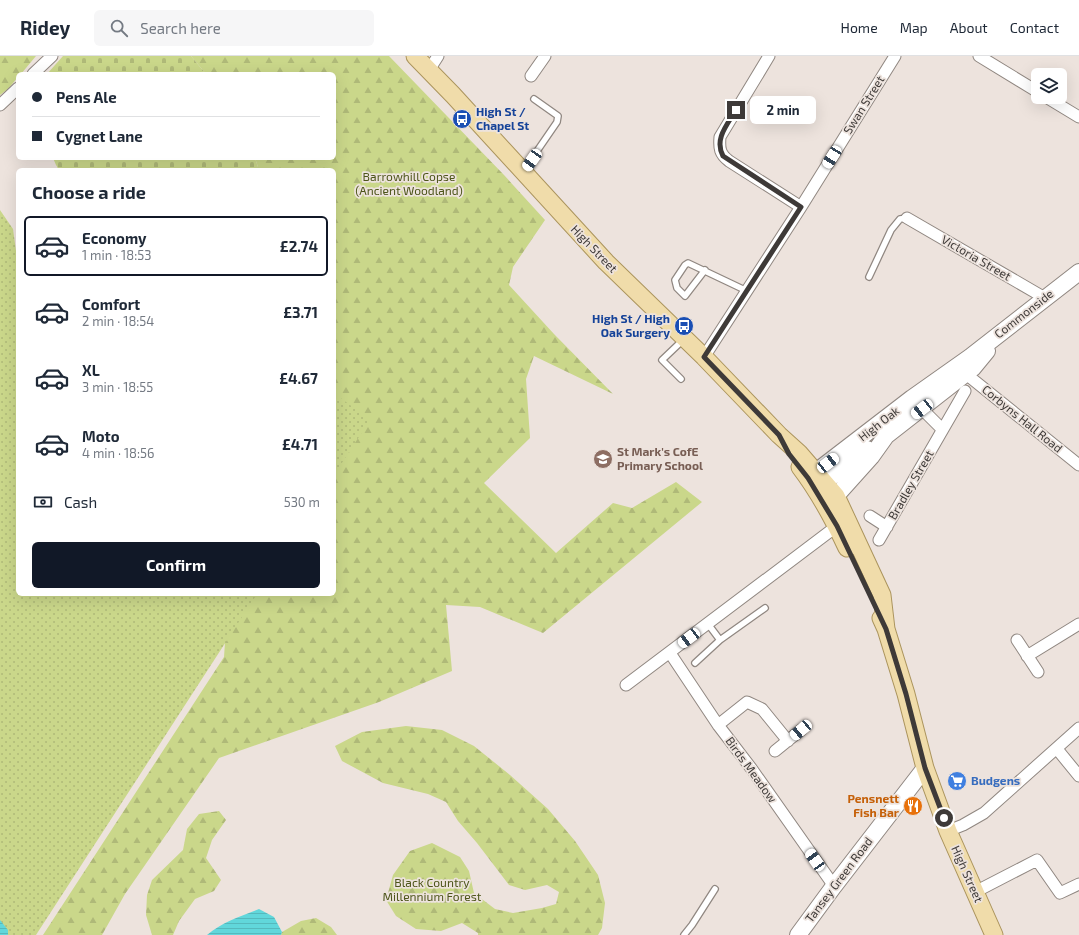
<!DOCTYPE html>
<html lang="en">
<head>
<meta charset="utf-8">
<style>
	body { margin:0; font-family:"Exo 2",sans-serif; background:#f6f6f7; color:#1f2937; height:100vh; display:flex; flex-direction:column; font-size:15px; white-space:nowrap }
	* { box-sizing:border-box; margin:0 }
	p { font-size:13px; color:#747a83 }
	.icon { flex:none; width:22px; height:22px; fill:none; stroke:currentColor; stroke-width:2; stroke-linecap:round; stroke-linejoin:round }
	.map { position:relative; flex:1; overflow:hidden }
	.drawer { position:absolute; left:16px; top:112px; width:320px; height:428px; display:flex; flex-direction:column; background:#fff; border-radius:6px; box-shadow:0 4px 16px #0002 }
	.drawer>* { flex:none }
	.guide { position:absolute; left:16px; top:16px; width:320px; height:88px; border-radius:6px; box-shadow:0 4px 16px #0002; display:grid; align-content:center; height:88px; padding:0 16px; background:#fff }
	.buttons { position:absolute; left:1031px; top:12px; display:grid; gap:8px }
	.buttons a { display:grid; place-items:center; width:36px; height:36px; border-radius:6px; background:#fff; box-shadow:0 4px 16px #0002; font-size:20px }
	.end { position:absolute; width:18px; height:18px; margin:-9px; border:5px solid #3e3a38; background:#fff; box-shadow:0 0 0 2px #fff }
	.from { border-radius:50% }
	.bubble { position:absolute; height:28px; border-radius:6px; background:#fff; box-shadow:0 4px 16px #0002; font-size:13px; font-weight:700; line-height:28px; text-align:center }
	.car { position:absolute; width:12px; height:24px; margin:-12px -6px; border-radius:5px; box-shadow:0 0 3px 1px #0007; background:linear-gradient(#fff 24%,#345 0 40%,#fff 0 76%,#345 0 86%,#fff 0) }
	.guide b { display:flex; align-items:center; gap:14px; height:38px; font-size:15px }
	.guide b+b { border-top:1px solid #e0e1e3 }
	.guide i { width:10px; height:10px; background:#1f2937 }
	ul { padding:0; list-style:none }
	li { display:flex; align-items:center; gap:12px; height:60px; margin:0 8px 6px; padding:0 8px; border:2px solid transparent; border-radius:6px }
	li div { flex:1 }
	li b { display:block; font-size:15px }
	li em { font-style:normal; font-weight:700 }
	li.on { border-color:#111827 }
	li>.icon { width:36px; height:36px; stroke-width:1.5 }
	h2 { padding:0 16px; font-size:18px; line-height:48px }
	.pay { display:flex; align-items:center; gap:10px; height:44px; padding:0 16px; font-size:15px }
	.pay p { margin-inline-start:auto }
	.button { display:flex; gap:8px; margin-top:auto; padding:8px 16px }
	.button a { flex:1; height:46px; border-radius:6px; background:#111827; color:#fff; font-size:16px; font-weight:700; line-height:46px; text-align:center }
	header { display:flex; align-items:center; gap:24px; box-sizing:border-box; height:56px; padding:0 20px; background:#fff; border-bottom:1px solid #e0e1e3 }
	header strong { font-size:19px }
	nav { display:flex; gap:22px; margin-inline-start:auto; font-size:14px }
	.search { width:280px; height:36px; background:#f6f6f7; display:flex; align-items:center; gap:10px; box-sizing:border-box; padding:0 14px; border-radius:6px; color:#747a83; font-size:15px }
	.map>svg:first-child { display:block }
	.forest { fill:url(#forest-firs) }
	.cemetery { fill:url(#cemetery-stones) }
	.park { fill:url(#park-dots) }
	.water { fill:url(#water-rules) }
	.lines { fill:none; stroke-linecap:round; stroke-linejoin:round }
	.lane-casing { stroke:#908781; stroke-width:8 }
	.street-casing { stroke:#908781; stroke-width:13 }
	.secondary-casing { stroke:#908781; stroke-width:18 }
	.primary-casing { stroke:#ab945d; stroke-width:19 }
	.lane { stroke:#fff; stroke-width:5.5 }
	.street { stroke:#fff; stroke-width:11 }
	.secondary { stroke:#fff; stroke-width:16 }
	.primary { stroke:#f0dcaa; stroke-width:17 }
	.route { stroke:#3e3a38; stroke-width:5 }
	.labels { text-anchor:middle; stroke-width:3.5; stroke-linejoin:round; paint-order:stroke }
	.street-label { font-size:12px; fill:#3e3a38; stroke:#ede3dd }
	.transit-label { font-size:12px; font-weight:bold; fill:#164399; stroke:#ede3dd; text-anchor:start }
	.park-label { font-size:12px; fill:#4d551a; stroke:#ede3dd }
	.education-label { font-size:12px; font-weight:bold; fill:#785e54; stroke:#ede3dd; text-anchor:start }
	.shop-label { font-size:12px; font-weight:bold; fill:#366cbe; stroke:#ede3dd; text-anchor:start }
	.food-label { font-size:12px; font-weight:bold; fill:#c56008; stroke:#ede3dd; text-anchor:end }
</style>
</head>
<body>
<header>
<strong>Ridey</strong>
<div class="search"><svg class="icon" aria-label="search" viewBox="0 0 24 24"><circle cx="10" cy="10" r="6"/><path d="M15 15l6 6"/></svg>Search here</div>
<nav><a>Home</a><a>Map</a><a>About</a><a>Contact</a></nav>
</header>
<div class="map">
<svg width="1079" height="879" viewBox="0 0 1079 879">
	<defs>
		<pattern id="forest-firs" width="22" height="20" patternUnits="userSpaceOnUse"><rect width="22" height="20" fill="#cad78a"/><path d="M5 1l3.5 6h-7zM16 11l3.5 6h-7z" fill="#afb978"/></pattern>
		<pattern id="cemetery-stones" width="16" height="16" patternUnits="userSpaceOnUse"><rect width="16" height="16" fill="#cad78a"/><path d="M2 7V4a2 2 0 0 1 4 0v3zM10 15v-3a2 2 0 0 1 4 0v3z" fill="#afb978"/></pattern>
		<pattern id="park-dots" width="8" height="8" patternUnits="userSpaceOnUse"><rect width="8" height="8" fill="#cad78a"/><path d="M2 2h.1M6 6h.1" fill="none" stroke="#afb978" stroke-width="1.8" stroke-linecap="round"/></pattern>
		<pattern id="water-rules" width="6" height="5" patternUnits="userSpaceOnUse"><rect width="6" height="5" fill="#61d7db"/><path d="M0 2.5h6" fill="none" stroke="#55b9bd"/></pattern>
	</defs>
	<rect width="100%" height="100%" fill="#ede3dd"/>
	<path class="forest" d="M0 0H36L21 18H18V21L8 33 0 39Z
		M191 0H389L504 119 545 164 513 211 509 229 554 278 613 338 534 300 526 323 530 382 484 427 556 497 613 447 632 452 676 426 702 446 543 577 480 551 446 549 452 615 379 646 219 702 125 838 102 879H43L224 601 228 542 226 538H334V114H259L255 102H334V18H206Z
		M406 670 442 674 474 690 510 719 548 753 575 785 598 819 605 847 602 872 598 879H478V877L462 867 441 875 416 873 396 860 386 844 393 819 410 795 432 787 460 801 469 815 474 837 495 853 513 857 542 852 556 848 559 836 547 829 525 834 509 829 477 787 458 765 446 746 428 738 383 727 342 705 335 690 362 676Z
		M219 755 226 764 212 784 206 802 221 824 214 835 195 843 179 865 173 879H152L146 859 147 839 152 824 183 794 187 773 199 758Z
		M316 862 331 871 337 879H281L282 876 301 865Z"/>
	<path class="cemetery" d="M63 0H191L206 18H47Z
		M53 102H255L259 114H59L56 109Z"/>
	<path class="park" d="M0 154 13 173 17 202 18 538H257L36 879H0Z
		M334 337 370 364 334 419Z"/>
	<path class="water" d="M259 853 274 861 282 876 281 879H207C222 866 241 860 259 853Z
		M0 864 8 874V879H0Z"/>
	<g class="lines">
		<g class="lane-casing">
			<path id="lane" d="M524 114 557 66 558 60 534 43
				M705 214 685 240 677 232 675 224 685 209 688 207 747 235
				M869 221 891 174 900 163 907 162
				M681 323 662 304 683 284
				M708 568 720 584 765 552
				M695 607 720 584
				M684 879 692 869 715 833"/>
		</g>
		<g class="street-casing">
			<path id="street" d="M769 0 720 81C719 93 720 98 729 105L801 151
				M979 0 1038 36
				M429 14 438 0
				M33 18 52 0
				M531 20 545 0
				M1046 41 1079 61
				M0 49 18 32
				M907 162 1045 242
				M704 301 801 151 895 0
				M966 318 1079 409
				M922 353 942 373
				M870 460 887 471
				M879 484 965 335
				M1017 584 1038 616
				M670 597 718 669 751 712 834 830
				M1027 600 1079 568
				M626 629 837 470
				M718 669 747 646 762 653 788 685
				M1057 693 1079 720
				M775 695 801 674
				M948 775 963 769 984 757 1079 672
				M975 836 1037 804 1060 837 1079 828"/>
		</g>
		<g class="secondary-casing">
			<path id="secondary" d="M808 422 912 342 970 301 1079 216
				M812 428 825 426 867 393
				M836 440 871 401 886 380 973 312 987 295
				M798 879 834 830 925 712"/>
		</g>
		<g class="primary-casing">
			<path id="primary" d="M415 0 453 39 606 206 704 301 779 379 799 397 836 440 882 539 886 573
				M800 411C819 436 834 464 847 492
				M881 562 886 573 906 638 925 712 948 775 994 879"/>
		</g>
		<use href="#lane" class="lane"/>
		<use href="#street" class="street"/>
		<use href="#secondary" class="secondary"/>
		<use href="#primary" class="primary"/>
	</g>
	<g class="lines">
		<path class="route" d="M736 54C727 69 714 83 723 100L801 151 704 301 779 379 789 398 808 422 837 470 886 573 906 638 925 712 944 762"/>
	</g>
	<defs>
		<g id="bus-disc" transform="scale(1)"><circle r="9.5" fill="#1a4fb4" stroke="#ede3dd"/><path d="M-5-6H5V4H4V6H2V4H-2V6H-4V4H-5ZM-3.5-4V0h7V-4ZM-3.5 1.2v1.5H-2V1.2ZM2 1.2v1.5H3.5V1.2Z" fill="#fff"/></g>
		<g id="school-disc" transform="scale(1)"><circle r="9.5" fill="#8d6e63" stroke="#ede3dd"/><path d="M0-5L7-2L0 1L-7-2ZM-4 1L0 2.5L4 1V4Q0 6-4 4Z" fill="#fff"/></g>
		<g id="supermarket-disc" transform="scale(1)"><circle r="9.5" fill="#3f7fe0" stroke="#ede3dd"/><path d="M-6-5.5h2.5l.6 2H6L4.5 2H-2.5L-4.4-4H-6ZM-1.5 3.2a1.3 1.3 0 1 0 .1 0ZM3 3.2a1.3 1.3 0 1 0 .1 0Z" fill="#fff"/></g>
		<g id="restaurant-disc" transform="scale(1)"><circle r="9.5" fill="#e8710a" stroke="#ede3dd"/><path d="M-5-6h1v4h1v-4h1v4h1v-4h1v5L-1.5 .5V6h-2V.5L-5-1ZM5-6V6H3V1.5H1.5Q1.5-4 5-6Z" fill="#fff"/></g>
	</defs>
	<g fill-rule="evenodd">
		<use href="#bus-disc" x="462" y="63"/>
		<use href="#bus-disc" x="684" y="270"/>
		<use href="#school-disc" x="603" y="403"/>
		<use href="#supermarket-disc" x="957" y="725"/>
		<use href="#restaurant-disc" x="913" y="750"/>
	</g>
	<g class="labels">
		<g class="street-label">
			<text transform="translate(864 49) rotate(-58)" y="4">Swan Street</text>
			<text transform="translate(594 193) rotate(46)" y="4">High Street</text>
			<text transform="translate(976 202) rotate(30)" y="4">Victoria Street</text>
			<text transform="translate(1024 258) rotate(-38)" y="4">Commonside</text>
			<text transform="translate(1022 363) rotate(39)" y="4">Corbyns Hall Road</text>
			<text transform="translate(879 368) rotate(-38)" y="4">High Oak</text>
			<text transform="translate(911 429) rotate(-60)" y="4">Bradley Street</text>
			<text transform="translate(751 714) rotate(54)" y="4">Birds Meadow</text>
			<text transform="translate(967 818) rotate(66)" y="4">High Street</text>
			<text transform="translate(839 824) rotate(-53)" y="4">Tansey Green Road</text>
		</g>
		<g class="transit-label">
			<text x="476" y="60">High St /<tspan x="476" dy="14">Chapel St</tspan></text>
			<text x="670" y="267" text-anchor="end">High St / High<tspan x="670" dy="14">Oak Surgery</tspan></text>
		</g>
		<g class="park-label">
			<text x="409" y="125">Barrowhill Copse<tspan x="409" dy="14">(Ancient Woodland)</tspan></text>
			<text x="432" y="831">Black Country<tspan x="432" dy="14">Millennium Forest</tspan></text>
		</g>
		<g class="education-label">
			<text x="617" y="400">St Mark's CofE<tspan x="617" dy="14">Primary School</tspan></text>
		</g>
		<g class="shop-label">
			<text x="971" y="729">Budgens</text>
		</g>
		<g class="food-label">
			<text x="899" y="747">Pensnett<tspan x="899" dy="14">Fish Bar</tspan></text>
		</g>
	</g>
</svg>
<div class="buttons">
<a><svg class="icon" aria-label="layers" viewBox="0 0 24 24"><path d="M12 4l9 5-9 5-9-5zM3 14l9 5 9-5"/></svg></a>
</div>
<i class="end from" style="left:944px;top:762px"></i>
<i class="end" style="left:736px;top:54px"></i>
<div class="bubble" style="left:750px;top:40px;width:66px">2 min</div>
<i class="car" style="left:832px;top:101px;rotate:212deg"></i>
<i class="car" style="left:532px;top:104px;rotate:215deg"></i>
<i class="car" style="left:922px;top:353px;rotate:232deg"></i>
<i class="car" style="left:828px;top:407px;rotate:52deg"></i>
<i class="car" style="left:689px;top:582px;rotate:233deg"></i>
<i class="car" style="left:801px;top:674px;rotate:230deg"></i>
<i class="car" style="left:815px;top:804px;rotate:325deg"></i>
<div class="guide">
<b><i class="from"></i>Pens Ale</b>
<b><i></i>Cygnet Lane</b>
</div>
<section class="drawer">
<h2>Choose a ride</h2>
<ul>
<li class="on"><svg class="icon" aria-label="car" viewBox="0 0 24 24"><path d="M5 17H2v-5l4-1 3-4h7l3 4 3 1v5h-3M9 17h6M6 11h13"/><circle cx="7" cy="17" r="2"/><circle cx="17" cy="17" r="2"/></svg><div><b>Economy</b><p>1 min · 18:53</p></div><em>£2.74</em></li>
<li><svg class="icon" aria-label="car" viewBox="0 0 24 24"><path d="M5 17H2v-5l4-1 3-4h7l3 4 3 1v5h-3M9 17h6M6 11h13"/><circle cx="7" cy="17" r="2"/><circle cx="17" cy="17" r="2"/></svg><div><b>Comfort</b><p>2 min · 18:54</p></div><em>£3.71</em></li>
<li><svg class="icon" aria-label="car" viewBox="0 0 24 24"><path d="M5 17H2v-5l4-1 3-4h7l3 4 3 1v5h-3M9 17h6M6 11h13"/><circle cx="7" cy="17" r="2"/><circle cx="17" cy="17" r="2"/></svg><div><b>XL</b><p>3 min · 18:55</p></div><em>£4.67</em></li>
<li><svg class="icon" aria-label="car" viewBox="0 0 24 24"><path d="M5 17H2v-5l4-1 3-4h7l3 4 3 1v5h-3M9 17h6M6 11h13"/><circle cx="7" cy="17" r="2"/><circle cx="17" cy="17" r="2"/></svg><div><b>Moto</b><p>4 min · 18:56</p></div><em>£4.71</em></li>
</ul>
<div class="pay"><svg class="icon" aria-label="cash" viewBox="0 0 24 24"><path d="M3 7h18v10H3z"/><circle cx="12" cy="12" r="2"/></svg>Cash<p>530 m</p></div>
<div class="button"><a>Confirm</a></div>
</section>
</div>
</body>
</html>
